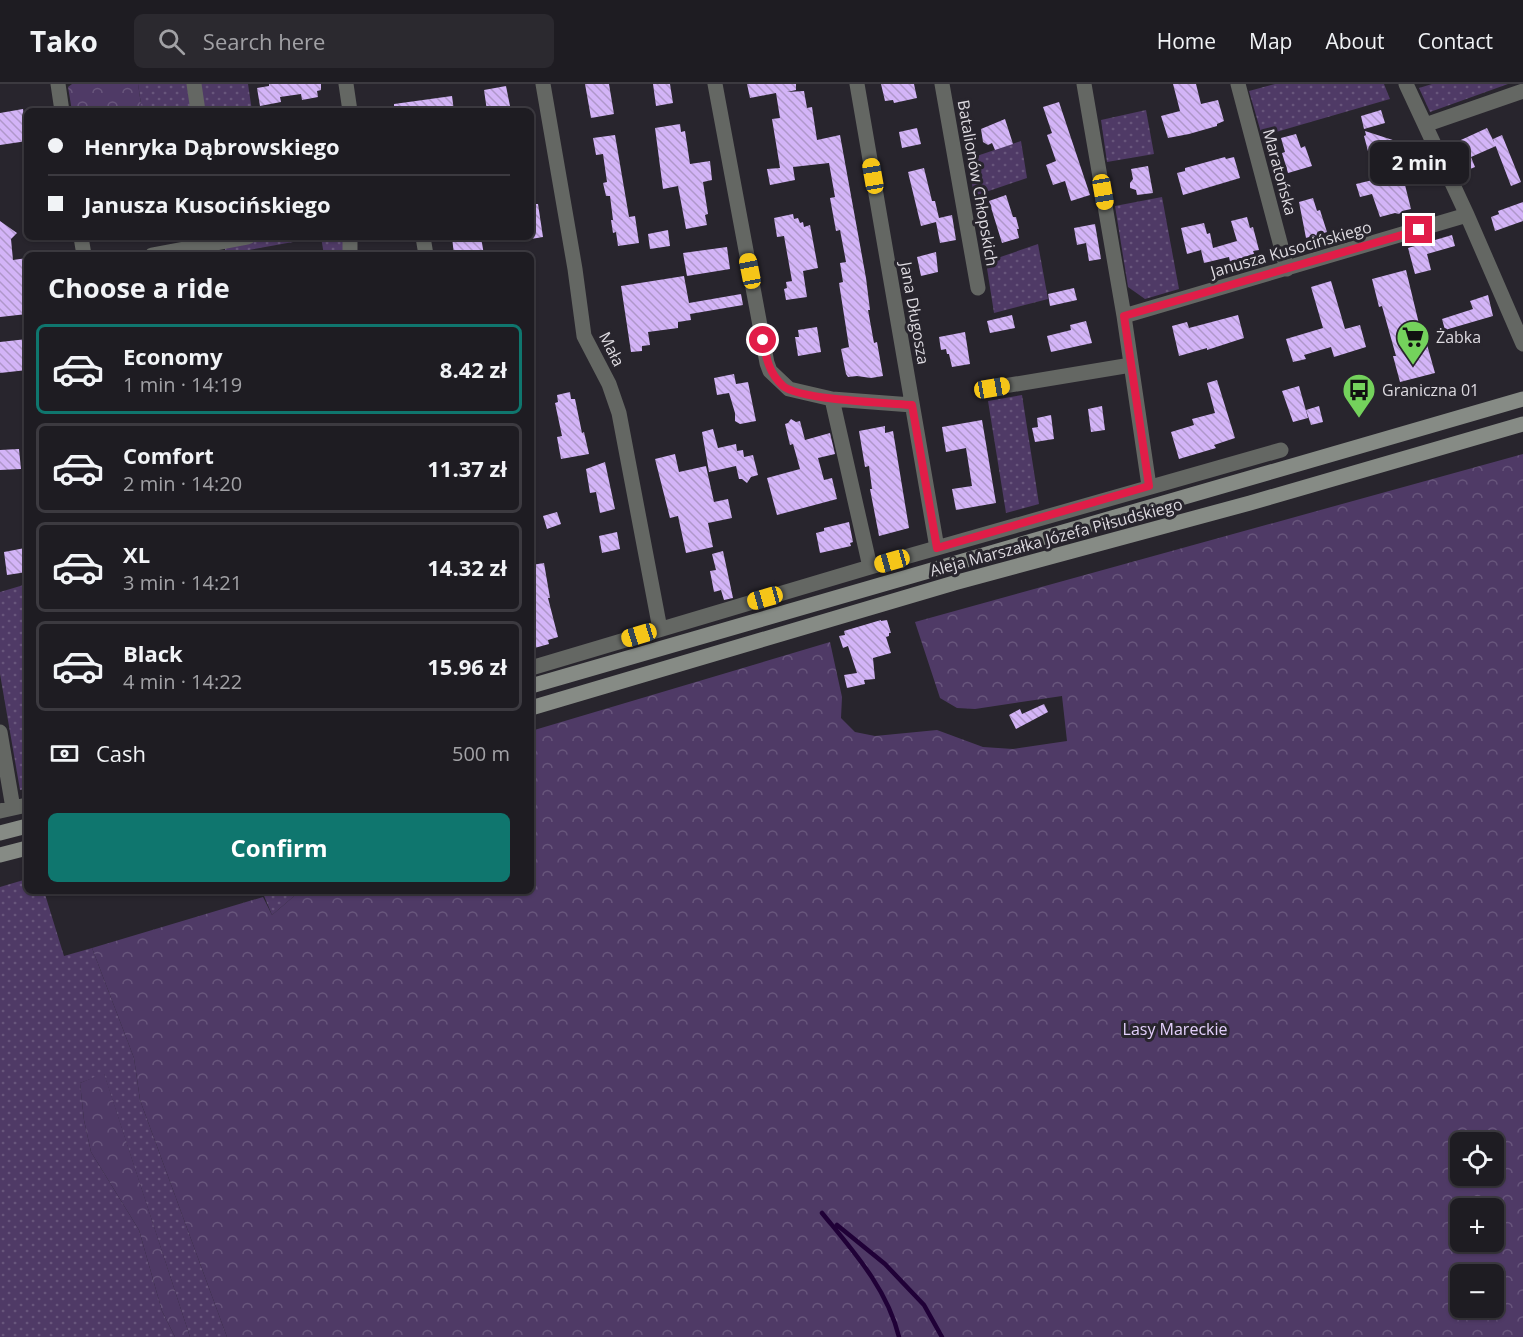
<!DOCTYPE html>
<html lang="en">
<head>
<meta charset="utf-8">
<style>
	body { margin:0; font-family:"Open Sans",sans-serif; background:#2b292f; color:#f1f3f6; height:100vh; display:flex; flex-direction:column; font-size:22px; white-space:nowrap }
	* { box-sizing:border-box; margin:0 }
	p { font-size:20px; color:#a1a1a5 }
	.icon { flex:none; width:33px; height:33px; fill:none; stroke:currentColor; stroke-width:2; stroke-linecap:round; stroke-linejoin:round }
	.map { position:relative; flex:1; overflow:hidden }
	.panel { position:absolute; left:24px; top:168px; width:510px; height:642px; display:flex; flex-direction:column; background:#1e1c22; border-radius:9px; box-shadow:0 2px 4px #0004,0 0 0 2px #3c3a40 }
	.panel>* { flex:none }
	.banner { position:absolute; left:24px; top:24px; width:510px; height:132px; border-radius:9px; box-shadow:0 2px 4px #0004,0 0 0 2px #3c3a40; display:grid; align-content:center; height:132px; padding:0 24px; background:#1e1c22 }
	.fabs { position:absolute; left:1450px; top:1048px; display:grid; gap:12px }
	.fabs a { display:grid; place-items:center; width:54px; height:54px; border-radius:9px; background:#1e1c22; box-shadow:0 2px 4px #0004,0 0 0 2px #3c3a40; font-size:30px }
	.end { position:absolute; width:27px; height:27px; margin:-14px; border:8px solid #e11d48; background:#fff; box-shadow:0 0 0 3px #fff }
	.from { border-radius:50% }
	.bubble { position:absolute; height:42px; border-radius:9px; background:#1e1c22; box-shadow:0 2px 4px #0004,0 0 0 2px #3c3a40; font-size:20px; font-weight:700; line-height:42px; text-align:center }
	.car { position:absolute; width:18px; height:36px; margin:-18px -9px; border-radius:8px; box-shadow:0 0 4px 2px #0007; background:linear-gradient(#f5c518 24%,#345 0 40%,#f5c518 0 76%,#345 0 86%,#f5c518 0) }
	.banner b { display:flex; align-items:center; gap:21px; height:57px; font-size:22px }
	.banner b+b { border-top:2px solid #3c3a40 }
	.banner i { width:15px; height:15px; background:#f1f3f6 }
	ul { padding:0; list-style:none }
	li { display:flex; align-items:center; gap:18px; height:90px; margin:0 12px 9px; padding:0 12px; border:3px solid #3c3a40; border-radius:9px }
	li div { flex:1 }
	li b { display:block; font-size:22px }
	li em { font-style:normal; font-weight:700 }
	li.selected { border-color:#0f766e }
	li>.icon { width:54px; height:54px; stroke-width:1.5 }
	h2 { padding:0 24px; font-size:27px; line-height:72px }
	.pay { display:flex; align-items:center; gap:15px; height:66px; padding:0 24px; font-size:22px }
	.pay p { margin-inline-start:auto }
	.cta { display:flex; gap:12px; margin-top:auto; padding:12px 24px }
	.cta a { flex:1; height:69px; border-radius:9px; background:#0f766e; color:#fff; font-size:24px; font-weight:700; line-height:69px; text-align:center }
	header { display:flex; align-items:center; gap:36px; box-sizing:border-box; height:84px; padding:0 30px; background:#1e1c22; border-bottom:2px solid #3c3a40 }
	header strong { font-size:28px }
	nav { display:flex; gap:33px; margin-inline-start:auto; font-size:21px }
	.search { width:420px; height:54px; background:#2b292f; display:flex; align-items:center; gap:15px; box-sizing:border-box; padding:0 21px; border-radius:9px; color:#a1a1a5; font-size:22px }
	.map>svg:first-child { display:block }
	.grass { fill:url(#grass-dots) }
	.forest { fill:url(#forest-crowns); fill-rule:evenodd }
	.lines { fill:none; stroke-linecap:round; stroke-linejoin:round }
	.stream { stroke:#200137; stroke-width:4.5 }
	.building { fill:url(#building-back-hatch) }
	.street { stroke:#646763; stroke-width:15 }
	.secondary { stroke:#868b85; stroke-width:15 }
	.route { stroke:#e11d48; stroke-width:8 }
	.labels { text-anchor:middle; stroke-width:6; stroke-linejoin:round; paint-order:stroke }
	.street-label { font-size:16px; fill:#dddae0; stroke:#28252d }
	.poi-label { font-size:16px; fill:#dddae0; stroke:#28252d; text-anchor:start }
	.park-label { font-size:16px; fill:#e3d0fb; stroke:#28252d }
</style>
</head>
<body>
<header>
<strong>Tako</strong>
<div class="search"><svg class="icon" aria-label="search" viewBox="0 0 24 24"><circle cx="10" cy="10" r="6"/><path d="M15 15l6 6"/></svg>Search here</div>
<nav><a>Home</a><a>Map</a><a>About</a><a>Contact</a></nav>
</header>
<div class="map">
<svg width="1523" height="1253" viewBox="0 0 1523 1253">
	<defs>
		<pattern id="grass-dots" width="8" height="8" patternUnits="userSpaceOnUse" patternTransform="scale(1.5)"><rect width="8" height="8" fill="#4f3a66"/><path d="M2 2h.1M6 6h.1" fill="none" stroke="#68567c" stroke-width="1.8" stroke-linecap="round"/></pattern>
		<pattern id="forest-crowns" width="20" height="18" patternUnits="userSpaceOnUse" patternTransform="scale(1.5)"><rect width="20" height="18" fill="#4f3a66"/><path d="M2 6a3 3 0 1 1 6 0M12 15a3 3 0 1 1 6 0" fill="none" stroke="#68567c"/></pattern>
		<pattern id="building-back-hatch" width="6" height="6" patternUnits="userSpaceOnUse" patternTransform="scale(1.5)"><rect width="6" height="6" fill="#d3b4f7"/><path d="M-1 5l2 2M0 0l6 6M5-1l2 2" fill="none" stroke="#af97ca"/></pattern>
	</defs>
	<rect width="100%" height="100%" fill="#28252d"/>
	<path class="grass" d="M138 0H189L192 27H142Z
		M198 0H248L252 27H203Z
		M1275 0H1384L1390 15 1262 52 1249 7Z
		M1432 0H1508L1430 28 1419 4Z
		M1146 26 1154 70 1107 78 1101 36Z
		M1021 57 1027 94 974 112 968 75Z
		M1162 113 1179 205 1145 215 1128 203 1115 122Z
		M280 153H343L345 171H324L321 153 226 170 224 161Z
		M1038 160 1048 215 994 229 986 178Z
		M1022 311 1039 420 1006 429 988 317Z
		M27 500V705L20 706 0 590V508Z
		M27 795V807H44L64 872 92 864 134 974 140 1016 227 1253H190L104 990 80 999 84 1036 91 1068 139 1146 162 1227 175 1253H0V803Z
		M262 807H300L272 831Z"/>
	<path class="forest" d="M72 0H138L142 27H72L68 3Z
		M1523 370V1253H227L140 1016 134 974 92 864 263 813 272 831 300 807H531V647L830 558 842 613 841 634 855 648 875 652 937 646 983 663 1013 665 1067 657 1062 612 975 625 957 624 940 614 915 538ZM1461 1059H1494V1092H1461ZM1461 1125H1494V1158H1461ZM1461 1191H1494V1224H1461Z
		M104 989 190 1253H175L162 1227 139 1146 91 1068 84 1036 80 999Z"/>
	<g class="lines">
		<path class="stream" d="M822 1129C853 1167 887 1204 899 1253
			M837 1141 885 1180 924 1221 942 1253"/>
	</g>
	<path class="building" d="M269 0H321V6L317 7 318 13 302 16 301 10 280 13 281 18 260 22 257 4 269 2Z
		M585 0H609L614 30 591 34Z
		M653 0H670L673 19 656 22Z
		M747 0H796V6L787 8 804 7 807 24 812 23 817 56 840 51 866 194 870 226H868L874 259 877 258 883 292 871 294 857 292 848 293 846 290 841 265 849 263 839 199 843 198 840 179 846 178 840 146 836 147 830 114 835 113 829 79 793 83 795 96 770 101 767 85 780 84 772 35 780 34 776 9 750 14Z
		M881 0H914L917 14 894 19 893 16 885 17Z
		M1173 0H1196L1201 20 1218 16 1224 37 1217 40V42L1189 50 1168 54 1161 32 1180 27Z
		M506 2 511 27H487L484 6Z
		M452 12 454 27H394V20Z
		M1059 18 1090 111 1071 117 1065 97 1053 101 1046 81 1056 77 1047 51 1052 49 1043 23Z
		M23 25 27 57 0 61V29Z
		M1381 26 1385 39 1364 45 1361 32Z
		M1005 35 1013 60 995 66 992 59 988 61 983 58 981 45Z
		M680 40 681 48 685 47 690 80 710 77 712 96 703 98 708 130 705 131 707 141 686 145 678 102 663 105 655 44Z
		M917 44 921 60 902 64 899 48Z
		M1487 44 1496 62 1471 73 1475 83 1463 88 1450 61Z
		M1365 47 1402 59 1383 64 1381 70 1377 72 1369 71 1364 52 1366 51Z
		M1296 50 1301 64 1305 62 1312 82 1288 89 1282 69 1285 68 1281 54Z
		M615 51 629 133 635 132 639 159 618 162 616 148 613 149 611 136H613L610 112H606L603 99 607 98 603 70 596 71 593 54Z
		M1502 51 1521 98 1511 102 1493 55Z
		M1225 73 1226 75 1234 73 1240 94 1183 111 1177 89 1185 87V84Z
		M1148 82 1153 109 1137 111 1136 106 1130 104V99L1133 95 1131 85Z
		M924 84 932 117H935L939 134 952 131 956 156 940 159 936 138 921 142 908 88Z
		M1402 89 1411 125 1402 127 1399 130 1395 129 1380 133 1372 110 1360 113 1356 100Z
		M1006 111 1013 133H1016L1019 145H1017L1019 154 1002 159 989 117Z
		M1313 114 1317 127 1320 126 1327 148 1320 150 1317 154 1312 152 1306 154 1299 118Z
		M1523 118V137L1495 147 1491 133 1499 130 1498 127Z
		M531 120H538L543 153 531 155Z
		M793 130 794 135 798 134 800 139 803 138 804 143 810 141 818 184 803 187 807 213 786 216 784 205 787 204 786 198 792 197 784 152 777 153 774 134Z
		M1247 133 1250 144 1253 143 1259 166 1253 167 1255 172 1230 178 1229 173 1204 179 1201 166 1187 170 1181 144 1204 139 1207 150 1210 149 1213 164 1237 157 1231 137Z
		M0 137 17 149 11 155 13 176 27 174V230L0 233Z
		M1095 140 1101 175 1089 177 1086 159 1077 161 1074 144Z
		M668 146 670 162 650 165 648 150Z
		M1452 151 1455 162 1427 170 1431 186 1415 190 1408 164Z
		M452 153H481L484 171H454Z
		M727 163 730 185 687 192 683 169Z
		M936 168 938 188 921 192 917 173Z
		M1406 186 1420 244 1422 243 1435 289 1400 298 1393 272H1396L1382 222 1379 223 1372 195Z
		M684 192 689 219 741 210 743 221 690 230 691 236 678 238V244L648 248 650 261 642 262V267L631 268 621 202Z
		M1331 197 1345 245 1360 241 1366 263 1334 273 1331 263 1304 271 1306 275 1293 278 1286 255 1323 244 1311 203Z
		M1074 204 1077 216 1050 222 1048 210Z
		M1488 211 1493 232 1445 246 1442 235 1473 225 1470 217Z
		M1012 231 1015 244 990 249 987 237Z
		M1238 231 1244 254 1207 266V264L1179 272 1172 242 1187 238 1189 244Z
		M1086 237 1092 259 1051 268 1047 252 1071 246 1070 241Z
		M817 243 821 268 798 272 795 253H799L798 246Z
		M965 248 970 280 952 283 949 270H947L946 265 941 266 939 253Z
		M27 255V286L0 289V258Z
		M734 290 736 300 748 298 756 337 740 340 735 337V329L729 309 717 311 714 294Z
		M1217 296 1235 354 1214 361 1216 364 1179 375 1171 348 1194 341 1192 335 1215 329 1207 299Z
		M1299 302 1308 334 1293 338 1282 307Z
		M570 308 571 315H575L582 349 584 348 589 370 561 375 557 353 562 352 555 319 558 318 557 311Z
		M1102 322 1105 346 1091 348 1088 325Z
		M1319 322 1323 338 1311 341 1306 326Z
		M1051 331 1054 355 1035 358 1032 344 1038 343 1037 334Z
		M791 335 796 338 800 337 805 356 830 349 835 370 818 374 824 396 832 394 837 415 777 431 767 394 800 385 793 360 790 361 785 340 788 339Z
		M982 336 996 419 956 426 952 405 972 402 966 364 946 368 942 343Z
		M885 342V349L893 347 909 444 879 452 870 405H872L869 382 865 383 859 347Z
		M713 345 718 364 736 360 737 367 743 366 744 373 753 371 758 391 751 393 747 399 742 395H739L736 382 709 388 702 348Z
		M19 365 21 385 0 386V366Z
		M675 370 679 388 706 382 714 418 728 415 732 434 708 439 713 463 686 469 678 432 670 434 655 375Z
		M605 378 615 425 600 429 596 408 590 409 586 385Z
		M557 428 561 440 547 445 543 432Z
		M849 438 853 458 850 459 851 462 820 469 816 449 824 447V444Z
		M617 448 620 465 602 469 599 452Z
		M25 464 27 488 7 491 4 468Z
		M723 467 733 514 724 516 721 506 714 508 710 487 716 486 712 470Z
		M544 479 550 514H548L558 553 548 556 549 560 531 565V496L534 495 532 481Z
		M881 536V537L887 536 891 549H889V552L886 553 891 569 873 574 875 595 864 596 865 600 847 604 844 591 857 589 848 562 843 564 839 552 845 551 844 547Z
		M1044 620 1048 628 1016 645 1009 631 1020 625 1022 630Z"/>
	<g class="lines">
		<path class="street" d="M58 0 62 27
			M194 0 198 27
			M346 0 350 27
			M543 0 575 185 584 252 609 300 619 329 660 545
			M715 0 767 279 770 287 789 305 832 315 912 321
			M857 0 937 464
			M942 0 978 204
			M1084 0 1124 232 1149 402
			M1238 0 1287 185
			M1406 0 1467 131 1523 260
			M1425 41 1523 7
			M81 153 84 171
			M423 153 426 171
			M152 171 248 153
			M350 171V153
			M1124 232 1467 131
			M992 304 1131 281
			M832 315 870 483
			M531 584 870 483 1281 366
			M0 648 13 724
			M0 727 27 721"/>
		<path class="secondary" d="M531 602 1523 315
			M531 624 954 499 1250 419 1523 340
			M0 749 27 742
			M0 771 27 764"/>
	</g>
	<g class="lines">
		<path class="route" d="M763 256C766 274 769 289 783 302 800 316 887 319 912 321L937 464 1149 402 1124 232 1419 146"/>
	</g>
	<defs>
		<g id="supermarket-pin" transform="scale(1.725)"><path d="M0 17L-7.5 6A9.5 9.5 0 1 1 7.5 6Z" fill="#74d25c" stroke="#28252d"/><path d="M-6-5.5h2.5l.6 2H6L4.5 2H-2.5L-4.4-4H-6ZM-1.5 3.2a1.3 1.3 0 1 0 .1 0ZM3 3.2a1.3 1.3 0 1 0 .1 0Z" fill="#111"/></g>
		<g id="bus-pin" transform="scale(1.725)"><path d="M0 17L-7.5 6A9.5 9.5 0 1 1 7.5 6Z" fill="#74d25c" stroke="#28252d"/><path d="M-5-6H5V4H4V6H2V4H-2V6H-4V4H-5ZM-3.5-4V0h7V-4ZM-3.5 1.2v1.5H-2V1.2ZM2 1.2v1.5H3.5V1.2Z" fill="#111"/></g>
	</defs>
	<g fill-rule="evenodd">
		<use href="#supermarket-pin" x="1413" y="253"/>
		<use href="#bus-pin" x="1359" y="306"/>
	</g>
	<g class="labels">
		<g class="street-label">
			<text transform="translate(1280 88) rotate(75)" y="6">Maratońska</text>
			<text transform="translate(978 99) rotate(80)" y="6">Batalionów Chłopskich</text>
			<text transform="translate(1291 165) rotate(-16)" y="6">Janusza Kusocińskiego</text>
			<text transform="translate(915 229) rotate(80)" y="6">Jana Długosza</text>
			<text transform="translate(612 265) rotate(63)" y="6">Mała</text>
			<text transform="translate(1056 453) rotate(-15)" y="6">Aleja Marszałka Józefa Piłsudskiego</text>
		</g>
		<g class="poi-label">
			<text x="1436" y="259">Żabka</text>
			<text x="1382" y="312">Graniczna 01</text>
		</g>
		<g class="park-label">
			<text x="1175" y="951">Lasy Mareckie</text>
		</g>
	</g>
</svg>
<div class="fabs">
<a><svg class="icon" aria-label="locate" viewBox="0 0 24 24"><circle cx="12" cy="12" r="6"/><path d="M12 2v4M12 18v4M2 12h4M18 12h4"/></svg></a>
<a>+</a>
<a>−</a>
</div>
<i class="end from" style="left:763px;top:256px"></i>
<i class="end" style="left:1419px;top:146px"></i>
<div class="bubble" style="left:1370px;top:58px;width:99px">2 min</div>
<i class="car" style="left:873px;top:92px;rotate:350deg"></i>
<i class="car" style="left:1103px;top:108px;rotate:170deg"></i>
<i class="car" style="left:750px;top:187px;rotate:349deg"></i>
<i class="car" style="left:992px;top:304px;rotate:80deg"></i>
<i class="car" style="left:892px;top:477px;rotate:254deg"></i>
<i class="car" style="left:765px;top:514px;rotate:254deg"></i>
<i class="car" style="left:639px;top:551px;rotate:253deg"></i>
<div class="banner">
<b><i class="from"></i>Henryka Dąbrowskiego</b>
<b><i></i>Janusza Kusocińskiego</b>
</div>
<section class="panel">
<h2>Choose a ride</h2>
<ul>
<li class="selected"><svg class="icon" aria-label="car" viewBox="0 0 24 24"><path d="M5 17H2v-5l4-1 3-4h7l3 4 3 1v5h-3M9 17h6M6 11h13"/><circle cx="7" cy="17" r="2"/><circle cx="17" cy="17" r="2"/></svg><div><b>Economy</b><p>1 min · 14:19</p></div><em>8.42 zł</em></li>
<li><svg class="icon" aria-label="car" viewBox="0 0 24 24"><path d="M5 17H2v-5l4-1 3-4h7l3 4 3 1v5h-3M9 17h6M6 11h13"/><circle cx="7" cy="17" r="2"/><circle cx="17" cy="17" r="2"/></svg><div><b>Comfort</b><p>2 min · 14:20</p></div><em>11.37 zł</em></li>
<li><svg class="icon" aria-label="car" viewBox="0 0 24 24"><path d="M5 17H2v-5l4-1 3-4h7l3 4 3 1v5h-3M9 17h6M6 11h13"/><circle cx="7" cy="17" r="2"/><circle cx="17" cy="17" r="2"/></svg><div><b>XL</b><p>3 min · 14:21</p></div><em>14.32 zł</em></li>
<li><svg class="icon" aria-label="car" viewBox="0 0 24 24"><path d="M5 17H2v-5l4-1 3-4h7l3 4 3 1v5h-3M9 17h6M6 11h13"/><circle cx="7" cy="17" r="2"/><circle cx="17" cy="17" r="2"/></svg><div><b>Black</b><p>4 min · 14:22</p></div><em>15.96 zł</em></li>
</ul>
<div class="pay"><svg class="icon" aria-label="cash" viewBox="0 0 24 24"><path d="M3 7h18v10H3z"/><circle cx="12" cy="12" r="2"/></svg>Cash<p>500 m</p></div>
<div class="cta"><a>Confirm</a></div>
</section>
</div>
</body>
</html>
